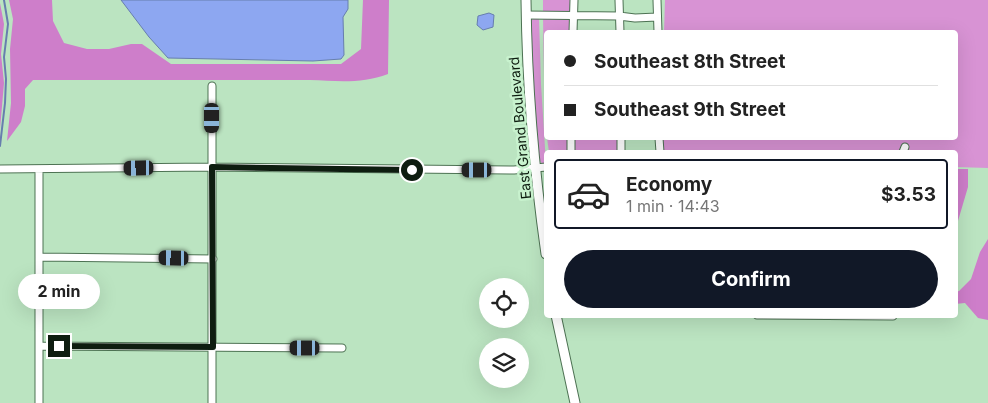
<!DOCTYPE html>
<html lang="en">
<head>
<meta charset="utf-8">
<style>
	body { margin:0; font-family:Inter,sans-serif; background:#f2f2f2; color:#222; height:100vh; display:flex; flex-direction:column; font-size:19px; white-space:nowrap }
	* { box-sizing:border-box; margin:0 }
	p { font-size:16px; color:#767676 }
	.icon { flex:none; width:28px; height:28px; fill:none; stroke:currentColor; stroke-width:2; stroke-linecap:round; stroke-linejoin:round }
	.map { position:relative; flex:1; overflow:hidden }
	.details { position:absolute; left:544px; top:150px; width:414px; height:168px; display:flex; flex-direction:column; background:#fff; border-radius:5px; box-shadow:0 5px 20px #0002 }
	.details>* { flex:none }
	.hud { position:absolute; left:544px; top:30px; width:414px; height:110px; border-radius:5px; box-shadow:0 5px 20px #0002; display:grid; align-content:center; height:110px; padding:0 20px; background:#fff }
	.tools { position:absolute; left:479px; top:278px; display:grid; gap:10px }
	.tools a { display:grid; place-items:center; width:50px; height:50px; border-radius:50%; background:#fff; box-shadow:0 5px 20px #0002; font-size:25px }
	.end { position:absolute; width:22px; height:22px; margin:-11px; border:6px solid #0e1d10; background:#fff; box-shadow:0 0 0 2px #fff }
	.from { border-radius:50% }
	.bubble { position:absolute; height:35px; border-radius:18px; background:#fff; box-shadow:0 5px 20px #0002; font-size:16px; font-weight:700; line-height:35px; text-align:center }
	.car { position:absolute; width:15px; height:30px; margin:-15px -8px; border-radius:6px; box-shadow:0 0 4px 1px #0007; background:linear-gradient(#222 24%,#8ab4d8 0 40%,#222 0 76%,#8ab4d8 0 86%,#222 0) }
	.hud b { display:flex; align-items:center; gap:18px; height:48px; font-size:19px }
	.hud b+b { border-top:1px solid #e0e0e0 }
	.hud i { width:12px; height:12px; background:#222 }
	ul { padding:9px 0 0; list-style:none }
	li { display:flex; align-items:center; gap:15px; height:70px; margin:0 10px 8px; padding:0 10px; border:2px solid transparent; border-radius:5px }
	li div { flex:1 }
	li b { display:block; font-size:19px }
	li em { font-style:normal; font-weight:700 }
	li.active { border-color:#111827 }
	li>.icon { width:45px; height:45px; stroke-width:1.5 }
	.primary-button { display:flex; gap:10px; margin-top:auto; padding:10px 20px }
	.primary-button a { flex:1; height:58px; border-radius:30px; background:#111827; color:#fff; font-size:20px; font-weight:700; line-height:58px; text-align:center }
	.map>svg:first-child { display:block }
	.green { fill:#d893d4 }
	.forest { fill:#ce7eca }
	.water { fill:#8da7f1; stroke:#677eae }
	.lines { fill:none; stroke-linecap:round; stroke-linejoin:round }
	.stream { stroke:#677eae; stroke-width:2 }
	.minor-casing { stroke:#4d7253; stroke-width:9 }
	.tertiary-casing { stroke:#4d7253; stroke-width:11 }
	.minor { stroke:#fff; stroke-width:7 }
	.tertiary { stroke:#fff; stroke-width:9 }
	.route { stroke:#0e1d10; stroke-width:6 }
	.labels { text-anchor:middle; stroke-width:5; stroke-linejoin:round; paint-order:stroke }
	.street-label { font-size:14px; fill:#0e1d10; stroke:#c8f2ce }
</style>
</head>
<body>
<div class="map">
<svg width="988" height="403" viewBox="0 0 988 403">
	<rect width="100%" height="100%" fill="#bbe4c1"/>
	<path class="green" d="M543 0H572L571 9 568 12H543Z
		M665 0H988V168L955 167V152H663V138H955V32H664Z
		M539 17 541 84 546 164H542L539 159 533 106 531 20Z
		M543 17 570 19 571 32H546V122L544 77Z
		M547 138H569L568 152H549Z
		M575 138H618V152H575Z"/>
	<path class="forest" d="M9 0H52L53 21 64 43 87 49H109L131 44H142L171 64H341L361 49 363 0H389L388 74C362 84 337 81 310 80H33L25 89V106L21 122 7 141 11 103 10 49 13 19Z
		M0 3 4 24 1 54 4 83 0 129Z
		M955 169H968V187L955 231Z
		M988 239V320L978 318 965 303 955 304V292L959 291 971 279 980 252Z"/>
	<path class="water" d="M121 0H348V9L343 17 344 55 341 59 313 61 168 58 149 37Z
		M489 13 494 15 493 27 483 30 477 25 478 16Z"/>
	<g class="lines">
		<path class="stream" d="M0 146 5 103 6 79 4 57 8 24 4 0"/>
		<g class="minor-casing">
			<path id="minor" d="M619 0 620 32
				M657 0 658 32
				M526 15 619 16 635 18 657 17
				M573 32 574 0
				M621 138V152
				M659 138 660 152
				M571 152V138
				M903 152 905 147
				M0 169 212 167 514 170 546 167
				M39 257 213 259
				M757 315 893 316
				M40 346 342 348
				M39 403V169
				M212 403V86"/>
		</g>
		<g class="tertiary-casing">
			<path id="tertiary" d="M526 0C527 85 534 170 546 254
				M556 315 575 403"/>
		</g>
		<use href="#minor" class="minor"/>
		<use href="#tertiary" class="tertiary"/>
	</g>
	<g class="lines">
		<path class="route" d="M59 346 213 347 212 167 412 170"/>
	</g>
	<g class="labels">
		<g class="street-label">
			<text transform="translate(520 128) rotate(-95)" y="5">East Grand Boulevard</text>
		</g>
	</g>
</svg>
<div class="tools">
<a><svg class="icon" aria-label="locate" viewBox="0 0 24 24"><circle cx="12" cy="12" r="6"/><path d="M12 2v4M12 18v4M2 12h4M18 12h4"/></svg></a>
<a><svg class="icon" aria-label="layers" viewBox="0 0 24 24"><path d="M12 4l9 5-9 5-9-5zM3 14l9 5 9-5"/></svg></a>
</div>
<i class="end from" style="left:412px;top:170px"></i>
<i class="end" style="left:59px;top:346px"></i>
<div class="bubble" style="left:18px;top:274px;width:82px">2 min</div>
<i class="car" style="left:212px;top:118px;rotate:180deg"></i>
<i class="car" style="left:139px;top:168px;rotate:269deg"></i>
<i class="car" style="left:477px;top:170px;rotate:270deg"></i>
<i class="car" style="left:174px;top:258px;rotate:271deg"></i>
<i class="car" style="left:305px;top:348px;rotate:270deg"></i>
<div class="hud">
<b><i class="from"></i>Southeast 8th Street</b>
<b><i></i>Southeast 9th Street</b>
</div>
<section class="details">
<ul>
<li class="active"><svg class="icon" aria-label="car" viewBox="0 0 24 24"><path d="M5 17H2v-5l4-1 3-4h7l3 4 3 1v5h-3M9 17h6M6 11h13"/><circle cx="7" cy="17" r="2"/><circle cx="17" cy="17" r="2"/></svg><div><b>Economy</b><p>1 min · 14:43</p></div><em>$3.53</em></li>
</ul>
<div class="primary-button"><a>Confirm</a></div>
</section>
</div>
</body>
</html>
